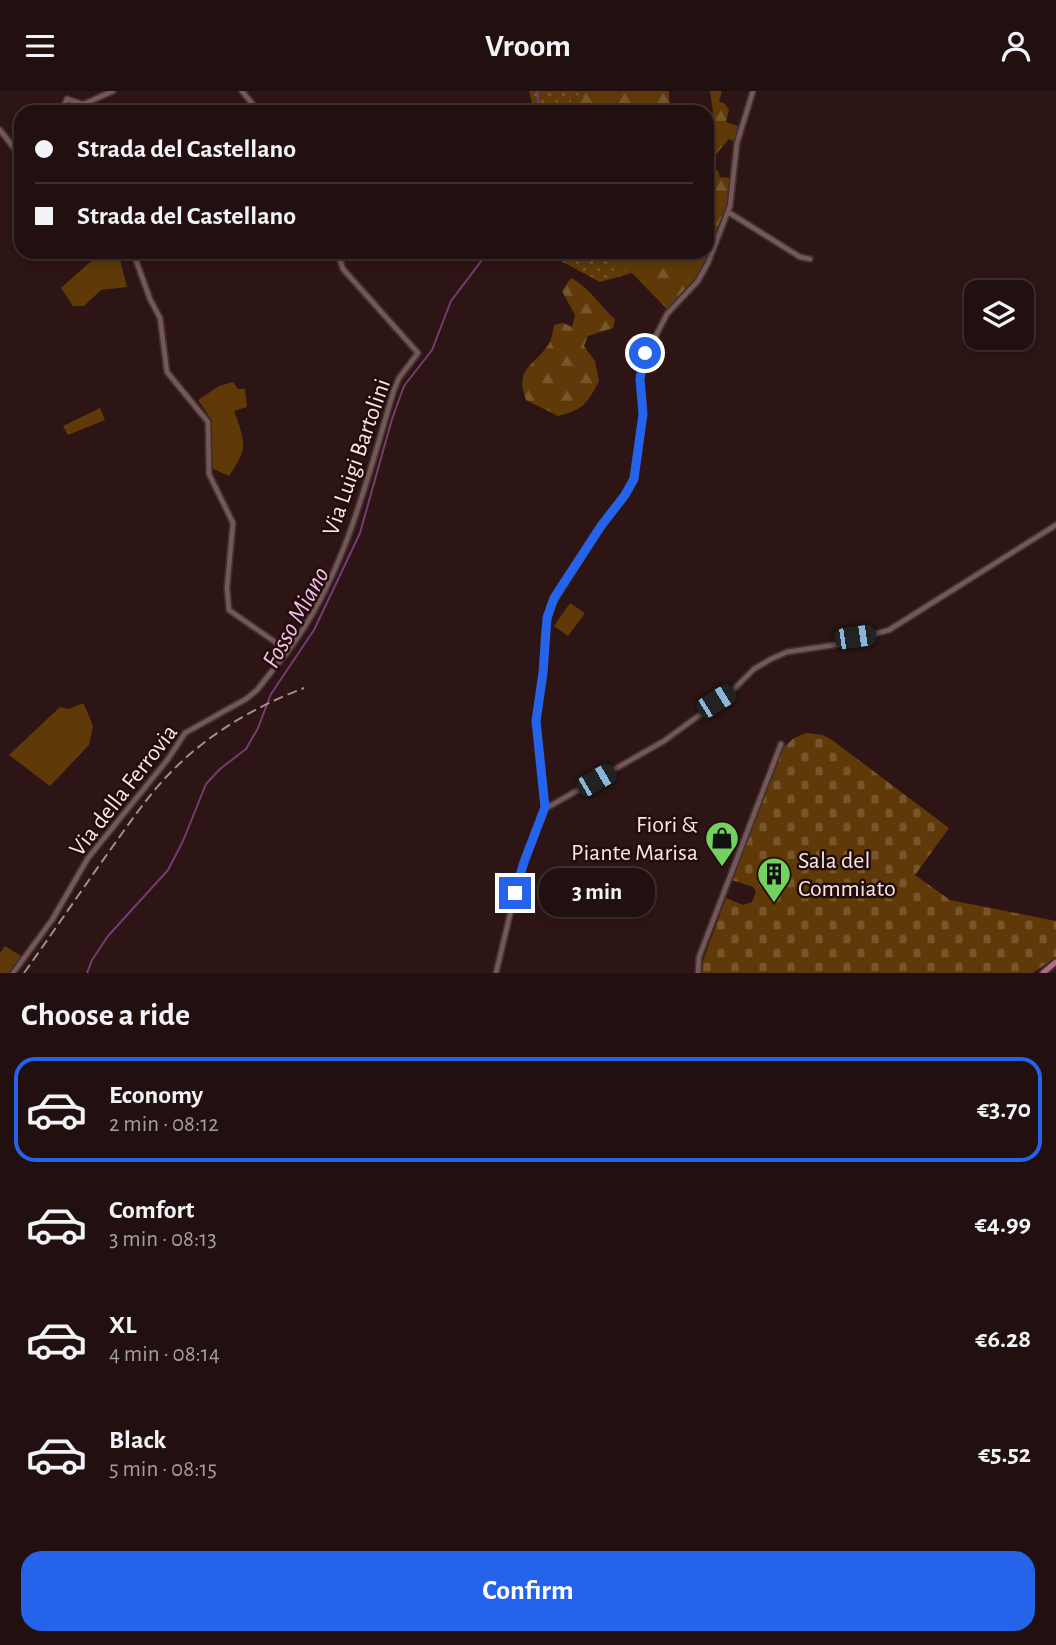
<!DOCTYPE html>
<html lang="en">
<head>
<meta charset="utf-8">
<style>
	body { margin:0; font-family:"Alegreya Sans",sans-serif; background:#2e1e1e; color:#f1f3f6; height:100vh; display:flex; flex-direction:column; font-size:26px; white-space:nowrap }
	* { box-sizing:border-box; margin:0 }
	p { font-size:23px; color:#a29d9f }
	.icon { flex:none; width:38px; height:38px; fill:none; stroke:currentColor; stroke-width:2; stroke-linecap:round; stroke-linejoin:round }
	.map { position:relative; height:882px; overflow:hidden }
	.drawer { display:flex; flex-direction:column; background:#221010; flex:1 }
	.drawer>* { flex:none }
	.top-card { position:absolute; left:14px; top:14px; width:700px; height:154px; border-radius:21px; box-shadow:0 4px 10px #0003,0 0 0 2px #3f3030; display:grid; align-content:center; height:154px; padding:0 21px; background:#221010 }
	.fabs { position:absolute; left:964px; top:189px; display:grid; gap:14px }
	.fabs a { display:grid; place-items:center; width:70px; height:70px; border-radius:14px; background:#221010; box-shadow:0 4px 10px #0003,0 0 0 2px #3f3030; font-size:35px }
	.end { position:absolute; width:32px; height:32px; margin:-16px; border:9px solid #2563eb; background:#fff; box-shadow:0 0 0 4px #fff }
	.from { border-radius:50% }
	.bubble { position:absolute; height:49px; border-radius:21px; background:#221010; box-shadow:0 4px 10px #0003,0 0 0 2px #3f3030; font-size:23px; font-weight:700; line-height:49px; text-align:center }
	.car { position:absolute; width:21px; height:42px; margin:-21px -10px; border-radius:9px; box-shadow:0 0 5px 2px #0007; background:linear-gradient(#222 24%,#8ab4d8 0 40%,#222 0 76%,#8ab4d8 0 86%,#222 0) }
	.top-card b { display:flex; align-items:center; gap:24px; height:66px; font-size:26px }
	.top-card b+b { border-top:2px solid #3f3030 }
	.top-card i { width:18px; height:18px; background:#f1f3f6 }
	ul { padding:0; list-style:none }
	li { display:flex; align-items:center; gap:21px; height:105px; margin:0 14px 10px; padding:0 7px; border:4px solid transparent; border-radius:21px }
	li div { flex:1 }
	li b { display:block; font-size:26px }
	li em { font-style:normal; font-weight:700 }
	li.on { border-color:#2563eb }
	li>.icon { width:63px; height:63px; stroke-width:1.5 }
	h2 { padding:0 21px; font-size:32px; line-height:84px }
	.primary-button { display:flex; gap:14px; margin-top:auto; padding:14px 21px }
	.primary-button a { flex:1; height:80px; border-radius:21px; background:#2563eb; color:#fff; font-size:28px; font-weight:700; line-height:80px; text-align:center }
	header { display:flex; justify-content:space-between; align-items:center; height:91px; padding:0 21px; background:#221010; font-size:32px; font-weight:700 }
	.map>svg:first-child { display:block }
	.grass { fill:url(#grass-dots) }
	.forest { fill:url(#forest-firs) }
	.cemetery { fill:url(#cemetery-stones) }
	.garden { fill:#5f3a08 }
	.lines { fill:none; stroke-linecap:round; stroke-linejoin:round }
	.stream { stroke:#783a70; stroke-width:2 }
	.minor-casing { stroke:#423031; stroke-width:8 }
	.major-casing { stroke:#423031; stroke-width:9 }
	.minor { stroke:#745756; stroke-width:4.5 }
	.major { stroke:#b56882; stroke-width:5 }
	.rail { stroke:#a28d8d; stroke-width:2; stroke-dasharray:10 5; stroke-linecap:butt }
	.route { stroke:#2563eb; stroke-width:9 }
	.labels { text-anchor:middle; stroke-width:5; stroke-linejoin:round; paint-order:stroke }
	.street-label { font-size:24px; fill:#f9e7e7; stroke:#220c0c }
	.poi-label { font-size:24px; fill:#f9e7e7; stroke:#220c0c; text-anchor:end }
	.water-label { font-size:26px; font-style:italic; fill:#f5bfec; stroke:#220c0c }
</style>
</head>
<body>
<header><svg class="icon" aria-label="menu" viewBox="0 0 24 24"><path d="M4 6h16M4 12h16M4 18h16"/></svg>Vroom<svg class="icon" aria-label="person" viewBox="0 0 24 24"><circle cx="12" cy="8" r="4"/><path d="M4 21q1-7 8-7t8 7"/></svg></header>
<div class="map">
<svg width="1056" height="882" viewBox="0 0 1056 882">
	<defs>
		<pattern id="grass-dots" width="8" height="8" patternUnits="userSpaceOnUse" patternTransform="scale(1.75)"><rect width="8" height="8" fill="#5f3a08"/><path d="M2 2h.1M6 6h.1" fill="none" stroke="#77562c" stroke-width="1.8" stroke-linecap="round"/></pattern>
		<pattern id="forest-firs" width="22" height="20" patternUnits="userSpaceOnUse" patternTransform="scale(1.75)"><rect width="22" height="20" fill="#5f3a08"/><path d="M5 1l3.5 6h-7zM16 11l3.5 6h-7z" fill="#77562c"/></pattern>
		<pattern id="cemetery-stones" width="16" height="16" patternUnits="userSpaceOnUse" patternTransform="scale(1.75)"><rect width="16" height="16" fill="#5f3a08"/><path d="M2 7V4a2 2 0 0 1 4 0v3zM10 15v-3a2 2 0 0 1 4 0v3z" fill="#77562c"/></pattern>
	</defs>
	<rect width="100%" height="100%" fill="#2d1515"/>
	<path class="grass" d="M529 0H582L561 21H534Z
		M544 161H605V167L632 182 600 191Z"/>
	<path class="forest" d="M582 0H669V9L674 21H562Z
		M710 0H722L719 11 724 12 729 19 726 31 738 35 735 48 732 50 729 48 711 69 712 77 718 80 720 86 731 87 727 116 707 161V35L713 21Z
		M605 161H707L708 165 696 190 667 218 632 182 604 167Z
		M571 187C589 196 600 215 615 228L613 237 588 245 584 255 595 270 599 290C587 313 583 319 558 325L526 309C513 276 537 274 550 251 552 246 553 239 554 234L563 232 572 236 575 224 562 200Z"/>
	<path class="cemetery" d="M806 642 823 644 832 649 949 737 915 784 950 809 1056 830V866L1033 882H702L700 878 726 807 743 814 752 811 756 801 753 796 732 789 784 656 794 647Z"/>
	<path class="garden" d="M110 161H118L127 196 101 199 84 215H73L61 197 90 171Z
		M233 291 238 298H245L247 316 234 320C245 351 249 356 229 385L211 377V332L213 331 198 309 219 295Z
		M100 317 105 329 68 344 63 335Z
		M570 512 585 522 568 545 554 535Z
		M81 613H84L93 635 89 654 50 695 9 664 60 616 68 618Z
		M5 855 21 865 10 882H0V862Z"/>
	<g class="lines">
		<path class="stream" d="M537 0 540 21
			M87 882 92 869 108 845 168 779 183 750 206 693 220 678 246 658 258 637 271 603 314 539 360 442 392 328 404 295 432 259 451 210 488 161"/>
		<g class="minor-casing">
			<path id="minor" d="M242 0 259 21
				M82 13 67 8 63 17 66 21 113 0
				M0 39 21 66
				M728 121 800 166 810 168
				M288 560C345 484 367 388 394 299L399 287 418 262 343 178 340 169 342 161
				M545 716 550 715 664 650 731 601 754 578 771 568 787 561 834 554 889 539 1056 434
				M13 882 52 829 88 767 168 668 185 642 246 608 257 599 288 560 229 519 227 497 233 432 209 383 208 331 167 281 160 227 150 208 133 161
				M496 882 519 786 545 716 536 630 543 582 545 540 550 516 601 435 625 404 633 388 643 323 640 288 642 272 667 223 698 190 708 172 730 115 737 52 753 0
				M698 882 699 866 781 653"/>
		</g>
		<g class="major-casing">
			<path id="major" d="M1043 882 1056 871"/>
		</g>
		<use href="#minor" class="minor"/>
		<use href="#major" class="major"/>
		<path class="rail" d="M24 882C54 840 83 797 113 755 133 727 152 699 177 675 213 640 257 615 304 597"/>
	</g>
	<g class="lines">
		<path class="route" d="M515 802 524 771 545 716 536 630 543 582 547 527 554 507 601 435 625 404 634 388 643 323 640 288 645 262"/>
	</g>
	<defs>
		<g id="shop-pin" transform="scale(1.75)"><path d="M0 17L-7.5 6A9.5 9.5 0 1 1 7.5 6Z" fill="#72d25d" stroke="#220c0c"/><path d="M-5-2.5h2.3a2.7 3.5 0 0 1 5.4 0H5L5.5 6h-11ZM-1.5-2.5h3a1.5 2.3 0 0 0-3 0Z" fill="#111"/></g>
		<g id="building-pin" transform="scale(1.75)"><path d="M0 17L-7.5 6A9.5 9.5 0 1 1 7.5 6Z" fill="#72d25d" stroke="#220c0c"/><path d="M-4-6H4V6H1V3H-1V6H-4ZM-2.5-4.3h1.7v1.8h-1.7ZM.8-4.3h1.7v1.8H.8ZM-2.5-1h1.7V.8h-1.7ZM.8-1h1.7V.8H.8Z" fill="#111"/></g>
	</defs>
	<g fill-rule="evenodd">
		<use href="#shop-pin" x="722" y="747"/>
		<use href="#building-pin" x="774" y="783"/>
	</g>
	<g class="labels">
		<g class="street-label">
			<text transform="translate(356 366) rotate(-71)" y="8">Via Luigi Bartolini</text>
			<text transform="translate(123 699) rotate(-52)" y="8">Via della Ferrovia</text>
		</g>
		<g class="poi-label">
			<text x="698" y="741">Fiori &amp;<tspan x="698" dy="28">Piante Marisa</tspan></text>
			<text x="798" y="777" text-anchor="start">Sala del<tspan x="798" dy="28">Commiato</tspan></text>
		</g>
		<g class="water-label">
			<text transform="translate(295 526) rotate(-61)" y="9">Fosso Miano</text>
		</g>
	</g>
</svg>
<div class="fabs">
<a><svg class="icon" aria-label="layers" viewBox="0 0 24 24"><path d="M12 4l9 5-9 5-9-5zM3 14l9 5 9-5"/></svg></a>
</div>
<i class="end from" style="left:645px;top:262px"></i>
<i class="end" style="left:515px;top:802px"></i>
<div class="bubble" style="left:539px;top:777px;width:116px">3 min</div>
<i class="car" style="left:855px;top:546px;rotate:82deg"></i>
<i class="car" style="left:716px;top:610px;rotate:58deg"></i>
<i class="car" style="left:596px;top:689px;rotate:60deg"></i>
<div class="top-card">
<b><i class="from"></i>Strada del Castellano</b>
<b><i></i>Strada del Castellano</b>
</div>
</div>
<section class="drawer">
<h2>Choose a ride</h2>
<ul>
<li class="on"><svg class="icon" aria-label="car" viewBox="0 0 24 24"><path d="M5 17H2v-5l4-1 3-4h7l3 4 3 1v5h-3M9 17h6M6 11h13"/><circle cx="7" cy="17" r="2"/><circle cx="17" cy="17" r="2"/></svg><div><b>Economy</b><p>2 min · 08:12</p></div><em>€3.70</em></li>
<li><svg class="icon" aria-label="car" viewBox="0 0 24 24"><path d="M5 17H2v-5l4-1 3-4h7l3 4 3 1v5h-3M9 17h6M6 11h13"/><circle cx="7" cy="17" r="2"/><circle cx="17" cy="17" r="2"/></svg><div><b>Comfort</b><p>3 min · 08:13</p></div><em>€4.99</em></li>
<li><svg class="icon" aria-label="car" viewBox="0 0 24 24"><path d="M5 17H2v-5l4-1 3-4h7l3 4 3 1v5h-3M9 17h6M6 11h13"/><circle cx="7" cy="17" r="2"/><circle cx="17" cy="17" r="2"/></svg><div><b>XL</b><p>4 min · 08:14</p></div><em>€6.28</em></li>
<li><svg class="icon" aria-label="car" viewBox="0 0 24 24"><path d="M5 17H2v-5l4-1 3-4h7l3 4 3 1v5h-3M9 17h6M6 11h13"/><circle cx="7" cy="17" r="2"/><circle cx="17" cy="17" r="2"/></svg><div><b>Black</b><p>5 min · 08:15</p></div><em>€5.52</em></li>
</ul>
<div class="primary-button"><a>Confirm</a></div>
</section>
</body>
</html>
